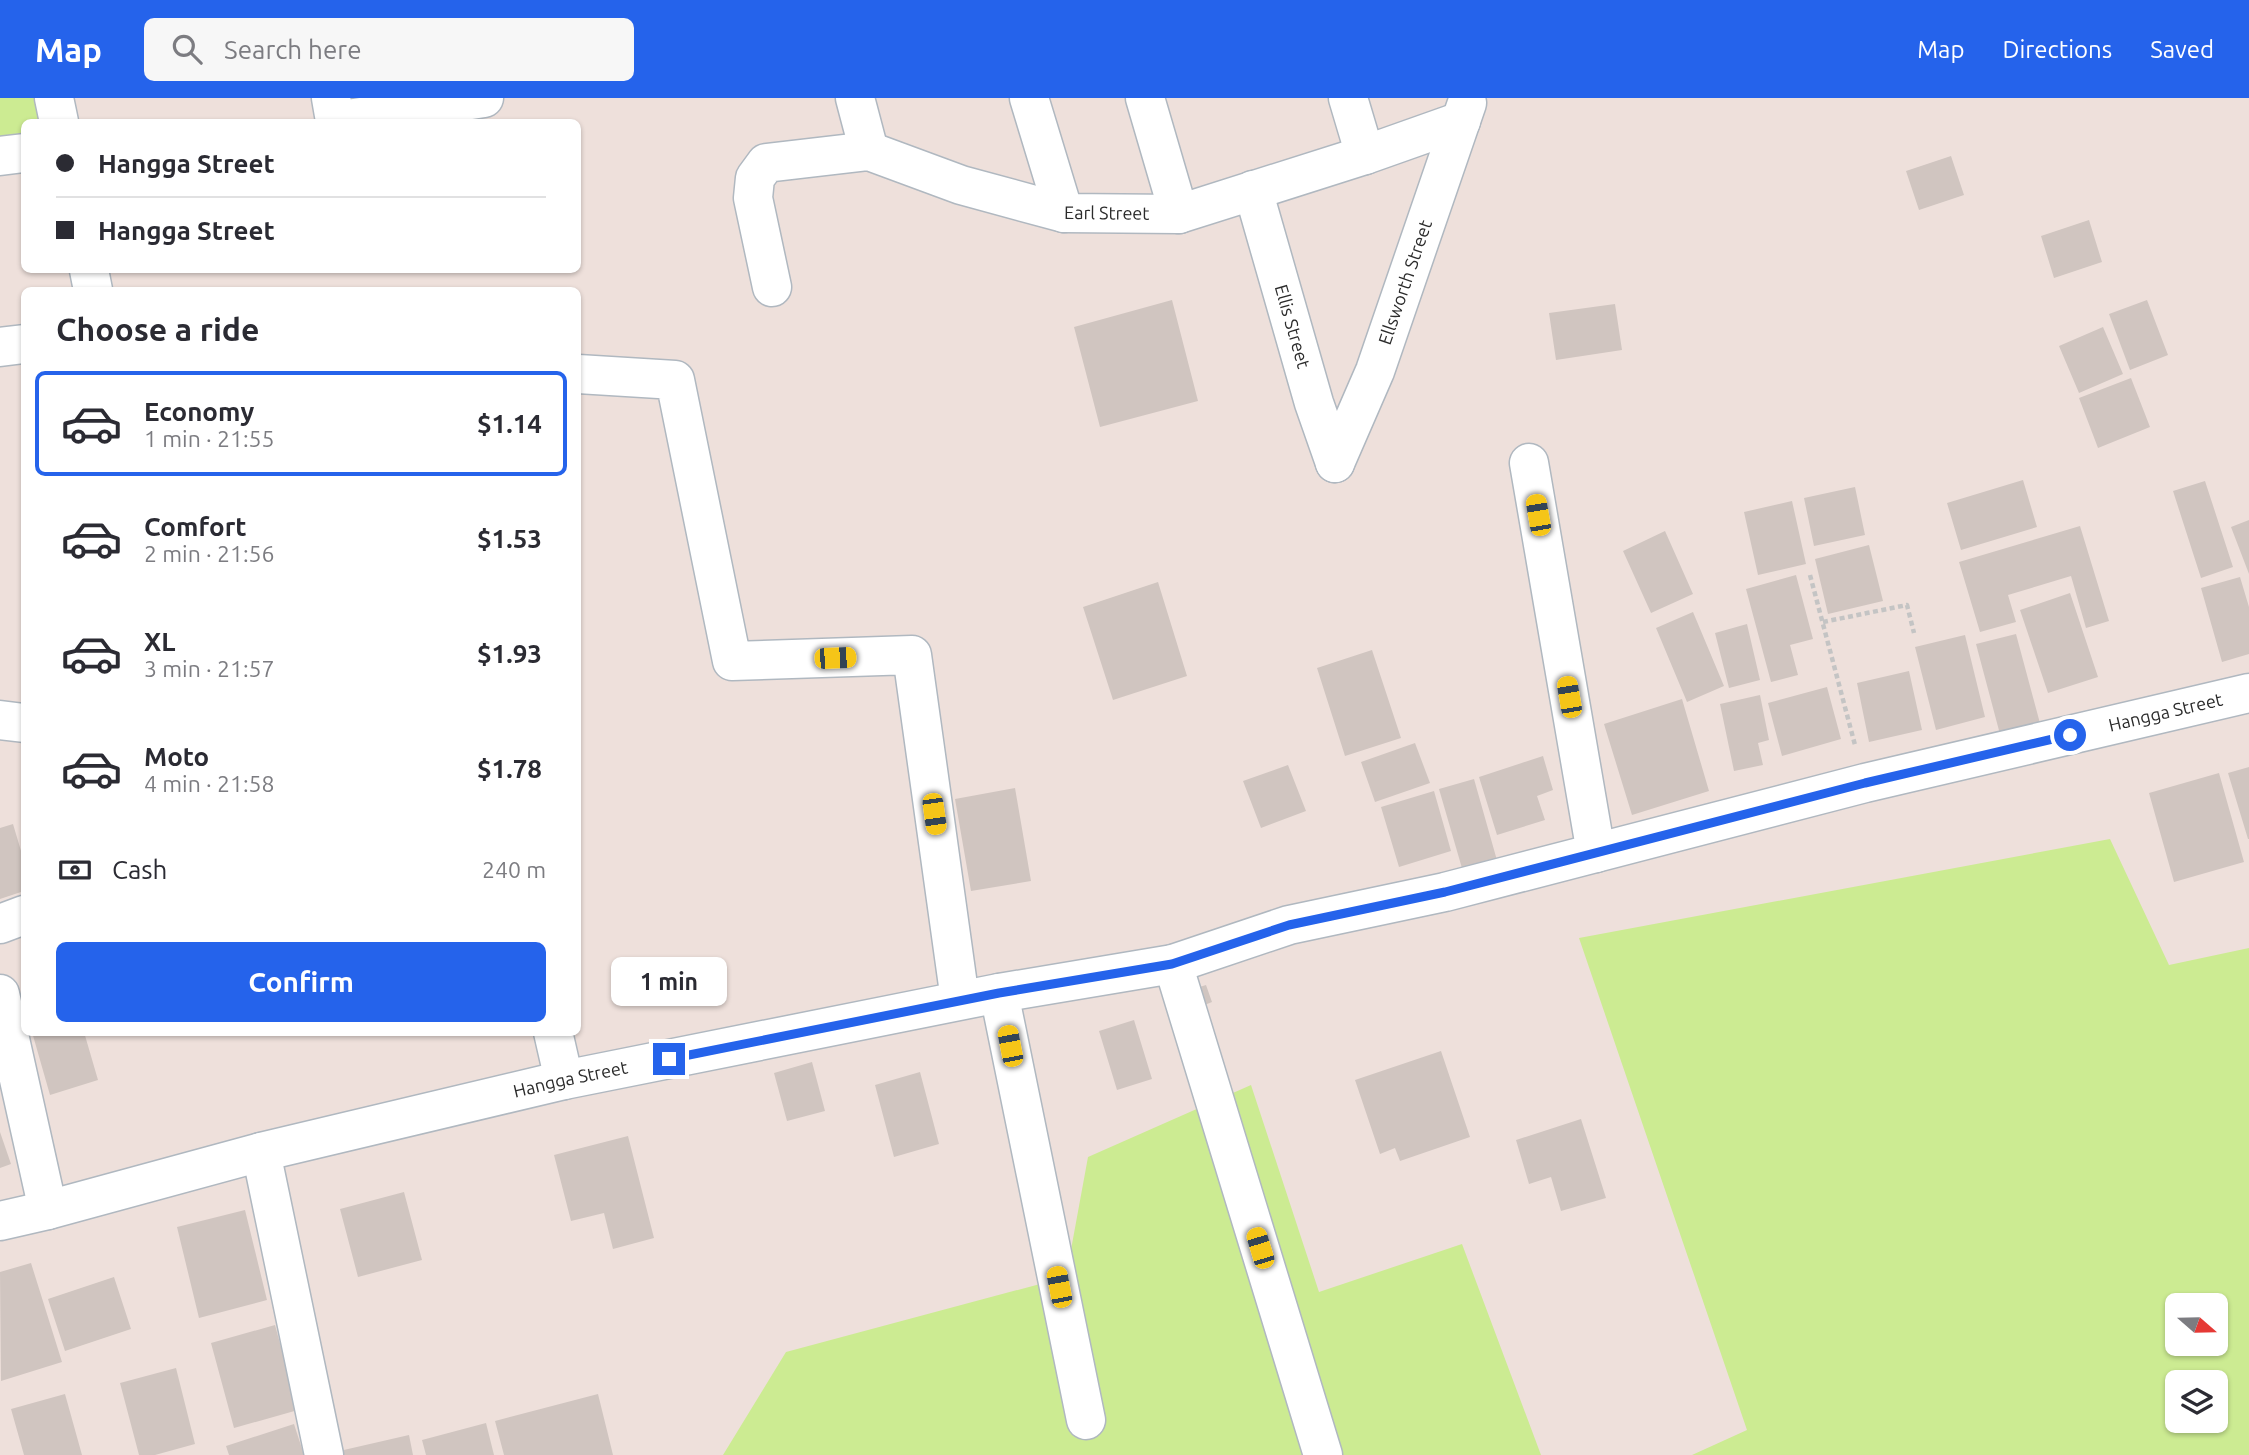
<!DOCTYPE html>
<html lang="en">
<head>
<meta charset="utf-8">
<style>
	body { margin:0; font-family:Ubuntu,sans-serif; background:#f7f7f7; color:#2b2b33; height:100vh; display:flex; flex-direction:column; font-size:26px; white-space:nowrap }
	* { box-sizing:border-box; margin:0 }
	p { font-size:23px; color:#7c7c81 }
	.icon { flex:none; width:38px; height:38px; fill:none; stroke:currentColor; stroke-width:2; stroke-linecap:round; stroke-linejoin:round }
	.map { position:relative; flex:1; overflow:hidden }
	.sheet { position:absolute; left:21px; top:189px; width:560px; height:749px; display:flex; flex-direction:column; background:#fff; border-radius:10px; box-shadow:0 2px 5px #0004 }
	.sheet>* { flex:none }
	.guide { position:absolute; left:21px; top:21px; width:560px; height:154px; border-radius:10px; box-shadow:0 2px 5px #0004; display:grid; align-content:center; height:154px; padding:0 35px; background:#fff }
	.needle { width:46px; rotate:110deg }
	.tools { position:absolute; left:2165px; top:1195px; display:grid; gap:14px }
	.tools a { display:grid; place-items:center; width:63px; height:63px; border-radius:10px; background:#fff; box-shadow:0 2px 5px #0004; font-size:35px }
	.end { position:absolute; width:32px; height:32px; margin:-16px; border:9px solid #2563eb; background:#fff; box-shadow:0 0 0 4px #fff }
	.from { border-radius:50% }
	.bubble { position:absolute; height:49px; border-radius:10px; background:#fff; box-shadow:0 2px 5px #0004; font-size:23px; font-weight:700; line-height:49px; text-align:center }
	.car { position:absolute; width:21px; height:42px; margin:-21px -10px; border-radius:9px; box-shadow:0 0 5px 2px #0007; background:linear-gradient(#f5c518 24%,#345 0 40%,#f5c518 0 76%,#345 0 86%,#f5c518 0) }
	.guide b { display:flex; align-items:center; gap:24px; height:66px; font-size:26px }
	.guide b+b { border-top:2px solid #e1e1e2 }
	.guide i { width:18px; height:18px; background:#2b2b33 }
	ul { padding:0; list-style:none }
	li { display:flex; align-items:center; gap:21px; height:105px; margin:0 14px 10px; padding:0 21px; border:4px solid transparent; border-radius:10px }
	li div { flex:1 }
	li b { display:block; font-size:26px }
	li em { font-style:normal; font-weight:700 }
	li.selected { border-color:#2563eb }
	li>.icon { width:63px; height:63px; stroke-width:1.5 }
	h2 { padding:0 35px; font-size:32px; line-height:84px }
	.pay { display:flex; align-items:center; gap:18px; height:77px; padding:0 35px; font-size:26px }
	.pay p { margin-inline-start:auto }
	.primary-button { display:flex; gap:14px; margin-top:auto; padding:14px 35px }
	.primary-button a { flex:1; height:80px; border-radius:10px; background:#2563eb; color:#fff; font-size:28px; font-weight:700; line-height:80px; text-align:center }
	header { display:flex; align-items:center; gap:42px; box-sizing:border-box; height:98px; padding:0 35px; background:#2563eb; color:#fff }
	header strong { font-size:33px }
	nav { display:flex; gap:38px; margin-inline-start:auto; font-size:24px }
	.search { width:490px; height:63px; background:#f7f7f7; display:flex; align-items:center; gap:18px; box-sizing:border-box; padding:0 24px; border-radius:10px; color:#7c7c81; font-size:26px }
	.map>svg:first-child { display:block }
	.green { fill:#cceb92; fill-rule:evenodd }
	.building { fill:#d0c5c0 }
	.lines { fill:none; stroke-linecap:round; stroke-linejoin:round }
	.minor-casing { stroke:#b0b8c0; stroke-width:41 }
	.path { stroke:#c4c4c4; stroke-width:4.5; stroke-dasharray:5 3.5; stroke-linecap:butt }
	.minor { stroke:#fff; stroke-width:38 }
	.route { stroke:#2563eb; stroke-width:9 }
	.labels { text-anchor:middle; stroke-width:5; stroke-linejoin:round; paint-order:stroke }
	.street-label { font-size:18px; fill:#2b2b2b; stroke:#fff }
</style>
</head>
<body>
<header>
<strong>Map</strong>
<div class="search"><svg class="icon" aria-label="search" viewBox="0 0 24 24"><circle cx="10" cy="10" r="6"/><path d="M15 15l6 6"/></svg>Search here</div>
<nav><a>Map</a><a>Directions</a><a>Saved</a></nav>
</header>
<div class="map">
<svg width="2249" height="1357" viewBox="0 0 2249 1357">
	<rect width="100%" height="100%" fill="#eee0db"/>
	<path class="green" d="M0 0H39L44 24H24V40L0 43Z
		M2110 741 2169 867 2249 850V1357H1692L1747 1332 1579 840ZM2177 1208H2216V1246H2177ZM2177 1284H2216V1323H2177Z
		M1251 987 1319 1194 1462 1146 1541 1357H723L786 1254 1066 1179 1088 1059Z"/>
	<path class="building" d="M1951 58 1964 97 1919 112 1906 73Z
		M2089 122 2102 164 2054 180 2041 138Z
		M1172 202 1198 303 1100 329 1074 229Z
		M2147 202 2168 257 2130 272 2109 216Z
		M1615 206 1622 252 1556 262 1549 215Z
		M2103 229 2123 276 2079 295 2059 248Z
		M2131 280 2150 329 2098 350 2079 300Z
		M2023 382 2037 429 1961 452 1947 405Z
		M2205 383 2233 469 2201 480 2173 393Z
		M1855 389 1865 437 1814 448 1804 400Z
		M1792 403 1806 466 1758 477 1744 414Z
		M2249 422V476L2231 429Z
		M2080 428 2109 523 2086 530 2071 478 2008 497 2016 524 1980 534 1959 464Z
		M1665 433 1693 496 1651 515 1623 453Z
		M1869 447 1883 503 1828 516 1815 461Z
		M1796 477 1813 541 1790 547 1798 577 1771 584 1746 491Z
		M2240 479 2249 509V556L2222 564 2201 490Z
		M1158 484 1187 578 1113 602 1083 509Z
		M2070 495 2098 579 2048 595 2020 512Z
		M1693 514 1724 588 1687 604 1656 530Z
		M1747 526 1760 582 1729 590 1715 535Z
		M2016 536 2041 629 2001 640 1976 546Z
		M1965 537 1985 619 1936 632 1915 549Z
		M1372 552 1401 640 1345 658 1317 570Z
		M1909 573 1922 632 1869 644 1857 585Z
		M1827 589 1841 641 1782 658 1768 605Z
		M1760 597 1769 642 1758 645 1763 667 1734 673 1720 606Z
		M1682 601 1709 693 1632 717 1604 626Z
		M1415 645 1430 685 1375 704 1361 664Z
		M1543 658 1553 692 1537 698 1545 722 1497 737 1479 679Z
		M1288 667 1306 713 1261 730 1243 683Z
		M2249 669V741H2248L2228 675Z
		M2219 675 2244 764 2174 784 2149 695Z
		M1474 681 1500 773 1466 784 1439 691Z
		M1015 690 1031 783 971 793 955 701Z
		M1434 693 1451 753 1399 769 1381 709Z
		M13 726 24 763V793L0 801V730Z
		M1206 887 1212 904 1197 910 1190 892Z
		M1134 922 1152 981 1117 992 1099 933Z
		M32 934H84L98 982 50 997Z
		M1441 953 1470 1039 1400 1063 1395 1050 1380 1056 1355 982Z
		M812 964 825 1013 787 1023 774 975Z
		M920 974 939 1046 894 1059 875 987Z
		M1581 1021 1606 1100 1561 1113 1551 1079 1529 1086 1516 1042Z
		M0 1034 11 1066 0 1070Z
		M628 1038 654 1140 613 1151 604 1115 571 1123 554 1057Z
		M404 1094 422 1162 358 1179 340 1111Z
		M245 1112 267 1202 199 1220 177 1129Z
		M31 1165 62 1264 1 1283 0 1174Z
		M114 1179 131 1231 65 1253 48 1201Z
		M275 1227 298 1312 234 1330 211 1245Z
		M176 1270 195 1346 155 1357H139L120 1285Z
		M65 1296 82 1357H24L11 1311Z
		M598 1296 613 1357H504L495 1323Z
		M486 1325 494 1357H426L422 1342Z
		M294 1326 304 1357H229L226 1348Z
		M409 1337 413 1357H336L335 1354Z"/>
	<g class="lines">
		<g class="minor-casing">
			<g id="minor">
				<path d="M54 0 59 24"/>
				<path d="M331 0 335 23 484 0"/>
				<path d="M855 0 869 53"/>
				<path d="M1029 0 1064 115"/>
				<path d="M1145 0 1179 116"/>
				<path d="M1348 0 1365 57"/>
				<path d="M0 58 24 55"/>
				<path id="s1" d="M1253 92 1314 305 1335 365"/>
				<path d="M89 172 93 192"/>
				<path id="s2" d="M772 189 753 100 755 80 766 65 869 53 961 87 1064 115 1179 116 1365 57 1461 23"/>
				<path d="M0 249 24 246"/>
				<path d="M578 276 675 282 732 563 912 557 960 902"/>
				<path id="s3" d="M1335 365 1375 273 1467 5"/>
				<path d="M1529 365 1596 755"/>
				<path d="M0 622 24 625"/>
				<path d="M0 826 24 817"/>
				<path d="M1173 866 1323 1357"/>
				<path d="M999 895 1086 1322"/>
				<path d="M0 896 48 1112"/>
				<path d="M553 934 564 982"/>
				<path d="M261 1054 324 1357"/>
				<path id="s4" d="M0 1123 48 1112 261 1054 564 982 999 895 1173 866 1289 827 1445 794 1865 685 2249 595"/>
			</g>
		</g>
		<path class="path" d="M1810 477 1855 647
			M1823 524 1907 507 1914 535"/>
		<use href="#minor" class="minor"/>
	</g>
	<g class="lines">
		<path class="route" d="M669 961 999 895 1172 866 1289 827 1445 794 1865 685 2070 637"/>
	</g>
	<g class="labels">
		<g class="street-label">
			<text dy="6" stroke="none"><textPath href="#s2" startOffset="481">Earl Street</textPath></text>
			<text dy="6" stroke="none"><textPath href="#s3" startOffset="194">Ellsworth Street</textPath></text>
			<text dy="6" stroke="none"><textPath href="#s1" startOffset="142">Ellis Street</textPath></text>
			<text dy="6" stroke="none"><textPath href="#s4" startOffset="2226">Hangga Street</textPath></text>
			<text dy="6" stroke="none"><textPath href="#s4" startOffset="588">Hangga Street</textPath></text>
		</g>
	</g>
</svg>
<div class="tools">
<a><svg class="needle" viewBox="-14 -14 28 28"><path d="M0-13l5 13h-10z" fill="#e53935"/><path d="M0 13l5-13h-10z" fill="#7c7c81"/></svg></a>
<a><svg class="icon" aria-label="layers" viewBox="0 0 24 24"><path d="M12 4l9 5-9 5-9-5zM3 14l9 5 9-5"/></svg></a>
</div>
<i class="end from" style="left:2070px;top:637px"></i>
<i class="end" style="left:669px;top:961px"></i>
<div class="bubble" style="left:611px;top:859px;width:116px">1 min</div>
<i class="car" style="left:1538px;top:417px;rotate:350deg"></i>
<i class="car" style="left:835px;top:560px;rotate:88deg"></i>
<i class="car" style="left:1569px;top:599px;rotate:350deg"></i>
<i class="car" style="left:934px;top:716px;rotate:172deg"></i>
<i class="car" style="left:1010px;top:948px;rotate:349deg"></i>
<i class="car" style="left:1260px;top:1150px;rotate:343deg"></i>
<i class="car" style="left:1059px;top:1189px;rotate:349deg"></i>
<div class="guide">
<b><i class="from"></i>Hangga Street</b>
<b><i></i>Hangga Street</b>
</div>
<section class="sheet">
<h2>Choose a ride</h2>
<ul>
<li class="selected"><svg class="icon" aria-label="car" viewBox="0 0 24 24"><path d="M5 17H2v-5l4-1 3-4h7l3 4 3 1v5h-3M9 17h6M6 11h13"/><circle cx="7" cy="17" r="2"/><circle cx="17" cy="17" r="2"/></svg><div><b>Economy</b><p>1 min · 21:55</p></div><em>$1.14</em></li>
<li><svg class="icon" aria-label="car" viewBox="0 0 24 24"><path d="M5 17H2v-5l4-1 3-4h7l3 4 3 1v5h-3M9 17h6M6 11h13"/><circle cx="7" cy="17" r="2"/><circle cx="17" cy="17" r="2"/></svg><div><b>Comfort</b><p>2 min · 21:56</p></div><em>$1.53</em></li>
<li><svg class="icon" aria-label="car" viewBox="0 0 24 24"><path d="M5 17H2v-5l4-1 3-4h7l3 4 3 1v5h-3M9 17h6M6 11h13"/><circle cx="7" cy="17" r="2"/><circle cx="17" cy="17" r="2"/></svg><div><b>XL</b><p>3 min · 21:57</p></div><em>$1.93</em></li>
<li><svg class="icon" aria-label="car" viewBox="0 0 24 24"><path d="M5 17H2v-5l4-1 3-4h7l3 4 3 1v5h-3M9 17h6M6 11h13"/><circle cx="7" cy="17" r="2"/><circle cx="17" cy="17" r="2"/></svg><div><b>Moto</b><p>4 min · 21:58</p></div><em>$1.78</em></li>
</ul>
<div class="pay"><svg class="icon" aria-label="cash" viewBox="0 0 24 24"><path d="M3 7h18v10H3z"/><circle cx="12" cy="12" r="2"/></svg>Cash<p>240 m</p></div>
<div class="primary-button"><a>Confirm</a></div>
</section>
</div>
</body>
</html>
